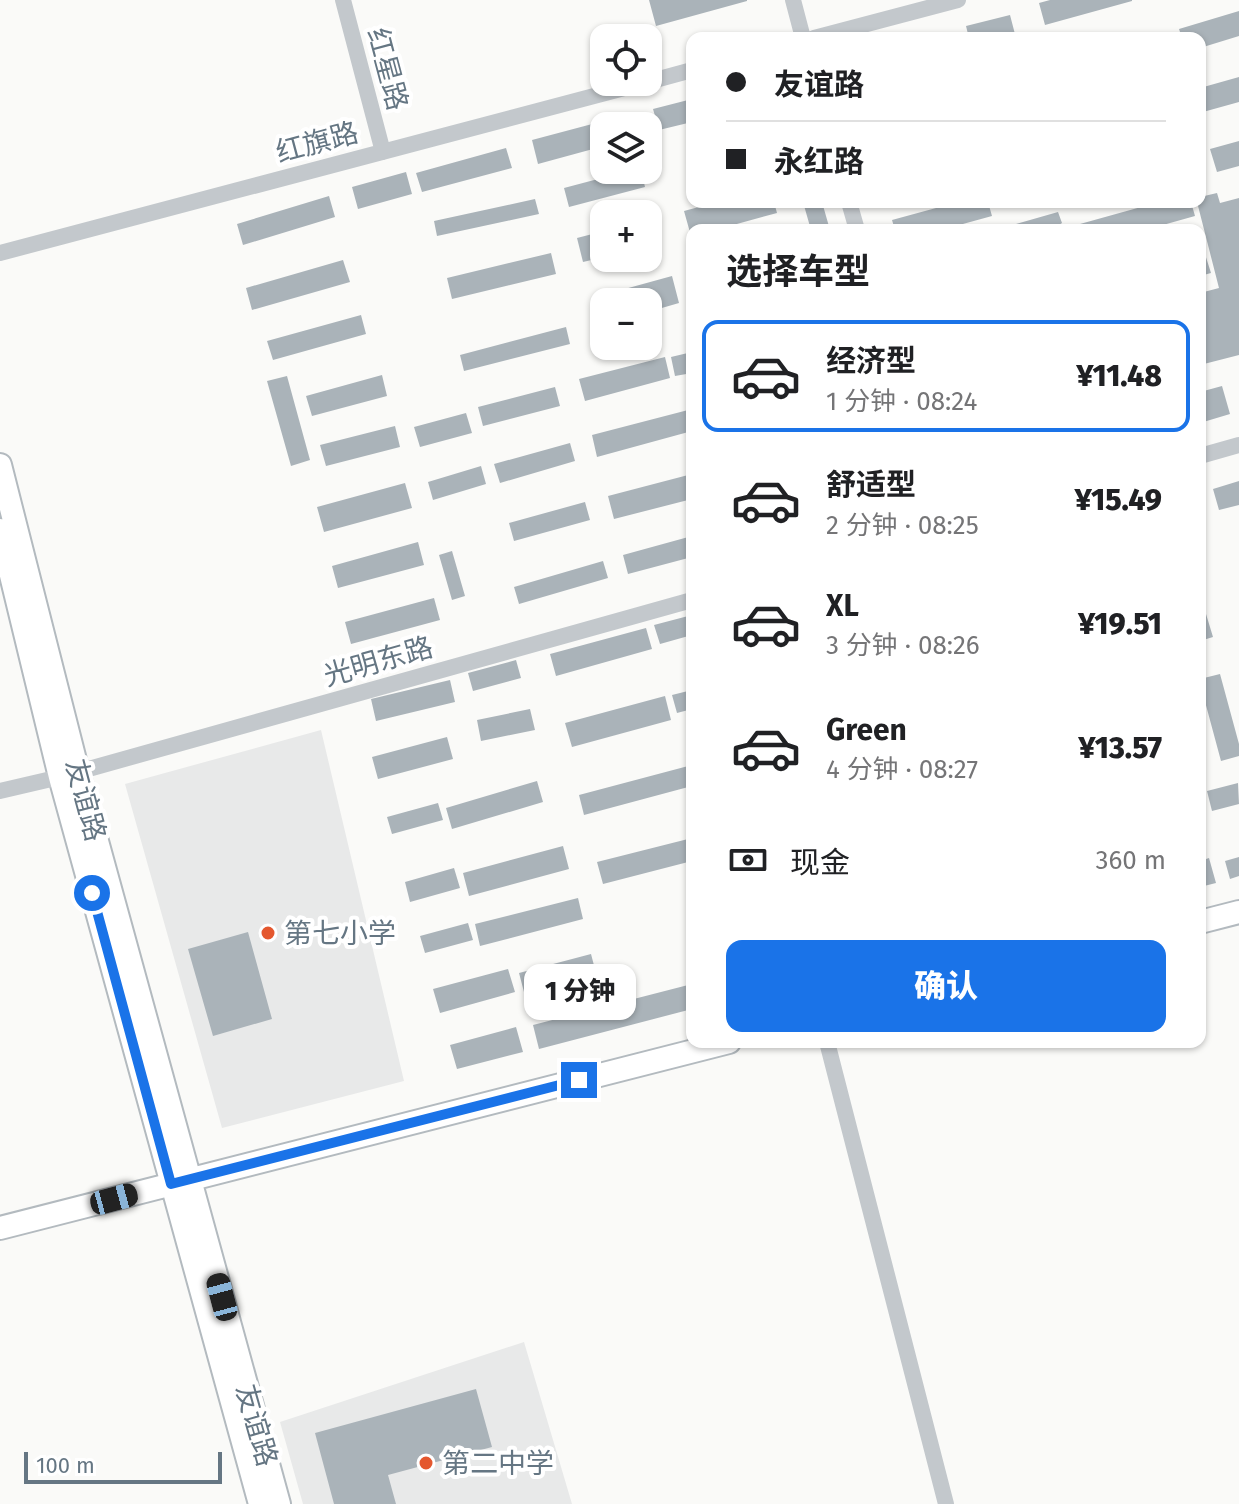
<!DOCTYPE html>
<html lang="zh">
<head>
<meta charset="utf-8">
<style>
	body { margin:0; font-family:"Fira Sans","Noto Sans SC",sans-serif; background:#f2f2f2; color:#202124; height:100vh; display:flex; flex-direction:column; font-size:30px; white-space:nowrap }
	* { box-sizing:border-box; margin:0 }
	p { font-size:26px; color:#757577 }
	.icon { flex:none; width:44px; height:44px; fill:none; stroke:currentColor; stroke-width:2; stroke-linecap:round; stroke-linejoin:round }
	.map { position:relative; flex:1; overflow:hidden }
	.sheet { position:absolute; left:686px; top:224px; width:520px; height:824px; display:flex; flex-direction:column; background:#fff; border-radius:16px; box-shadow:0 2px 6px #0004 }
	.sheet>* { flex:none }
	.hud { position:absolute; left:686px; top:32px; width:520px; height:176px; border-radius:16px; box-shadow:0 2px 6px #0004; display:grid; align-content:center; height:176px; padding:0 40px; background:#fff }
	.tools { position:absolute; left:590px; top:24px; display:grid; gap:16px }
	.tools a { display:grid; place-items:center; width:72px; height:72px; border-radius:16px; background:#fff; box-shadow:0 2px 6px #0004; font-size:40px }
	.scale { position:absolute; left:24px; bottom:20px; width:198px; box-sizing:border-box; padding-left:8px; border:4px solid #657683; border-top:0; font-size:22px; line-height:28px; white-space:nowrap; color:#657683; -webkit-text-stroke:6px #fff; paint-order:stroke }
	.end { position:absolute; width:36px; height:36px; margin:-18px; border:10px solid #1a73e8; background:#fff; box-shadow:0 0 0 4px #fff }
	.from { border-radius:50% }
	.bubble { position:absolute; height:56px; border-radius:16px; background:#fff; box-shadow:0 2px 6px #0004; font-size:26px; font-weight:800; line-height:56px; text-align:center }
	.car { position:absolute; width:24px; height:48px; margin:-24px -12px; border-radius:10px; box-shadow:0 0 6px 2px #0007; background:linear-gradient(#222 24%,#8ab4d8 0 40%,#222 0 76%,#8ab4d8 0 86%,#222 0) }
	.hud b { display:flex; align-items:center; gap:28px; height:76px; font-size:30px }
	.hud b+b { border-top:2px solid #e0e0e0 }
	.hud i { width:20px; height:20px; background:#202124 }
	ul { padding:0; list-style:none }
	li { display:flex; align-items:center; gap:24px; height:112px; margin:0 16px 12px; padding:0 24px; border:4px solid transparent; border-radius:16px }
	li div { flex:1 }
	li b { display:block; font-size:30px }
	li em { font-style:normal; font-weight:800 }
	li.active { border-color:#1a73e8 }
	li>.icon { width:72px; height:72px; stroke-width:1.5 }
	h2 { padding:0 40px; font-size:36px; line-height:96px }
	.pay { display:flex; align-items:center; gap:20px; height:88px; padding:0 40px; font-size:30px }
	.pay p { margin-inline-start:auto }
	.action { display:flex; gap:16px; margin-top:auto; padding:16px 40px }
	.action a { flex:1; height:92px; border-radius:16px; background:#1a73e8; color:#fff; font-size:32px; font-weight:800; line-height:92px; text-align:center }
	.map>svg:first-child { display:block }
	.built { fill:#e8e9e9 }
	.building { fill:#aab3b9 }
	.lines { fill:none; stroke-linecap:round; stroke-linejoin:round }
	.secondary-casing { stroke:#b3babf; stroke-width:26 }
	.street { stroke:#c3c8cc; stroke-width:16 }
	.secondary { stroke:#fff; stroke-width:22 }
	.route { stroke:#1a73e8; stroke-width:10 }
	.poi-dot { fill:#e4572e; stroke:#fff; stroke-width:3 }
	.labels { text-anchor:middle; stroke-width:8; stroke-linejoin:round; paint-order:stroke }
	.street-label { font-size:28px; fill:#657683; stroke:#fff }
	.poi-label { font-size:28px; fill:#657683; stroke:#fff; text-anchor:start }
</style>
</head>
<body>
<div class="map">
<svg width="1239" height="1504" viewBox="0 0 1239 1504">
	<rect width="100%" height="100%" fill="#fafaf8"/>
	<path class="built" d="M321 730 404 1081 222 1128 125 784Z
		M524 1342 572 1504H303L280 1422Z"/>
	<path class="building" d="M649 0H747V1L656 26Z
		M1050 0H1132V1L1045 25 1039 3Z
		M1239 11V36L1200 48V38H1182L1179 29Z
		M1010 15 1016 38H969L966 26Z
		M1239 77V102L1203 112 1200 88Z
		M692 99V122L659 130 653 109Z
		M626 115 629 126H604V146L538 164 532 140Z
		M1239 141V166L1217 172 1210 149Z
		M506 148 512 168 422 192 416 173Z
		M632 170H641L645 187 569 207 564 188Z
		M406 172 412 194 358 209 352 187Z
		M1217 193 1220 203 1239 198V355L1200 365V293L1219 288 1197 202H1200V197Z
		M329 196 335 217 243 245 237 224Z
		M535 199 539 214 437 236 434 221Z
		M717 202H774L777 213 715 230H692L691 236 684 211Z
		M803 202H822L830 230H811Z
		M958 202H988L992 216 941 230H895L892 220Z
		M1159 202H1191L1195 216 1145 230H1082L1080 224Z
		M1058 212 1062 223 1056 227 1057 230H1018L1016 224Z
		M604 231V257L583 262 577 238Z
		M1204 251 1211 273 1200 276V252Z
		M551 253 556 274 452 299 447 278Z
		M343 260 350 282 252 310 246 288Z
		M672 276 679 303 648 312V302H604V324L600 325 592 298Z
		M361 315 366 334 273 360 267 341Z
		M566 327 570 344 464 371 460 355Z
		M692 352V373L675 376 671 357Z
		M665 357 670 378 585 401 579 379Z
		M382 375 387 396 312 416 306 396Z
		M287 376 310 460 291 466 267 381Z
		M1222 386 1230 414 1200 423V392Z
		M555 387 560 406 483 426 478 407Z
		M692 409V431L597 457 592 435Z
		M466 413 472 433 420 447 414 427Z
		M395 426 400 447 326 466 320 445Z
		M570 443 575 461 500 483 494 464Z
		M481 466 486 484 433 500 428 482Z
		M692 474V499L614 519 608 496Z
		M1239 481V505L1219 510 1213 489Z
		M405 483 412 508 324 532 317 507Z
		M585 502 590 520 514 541 509 523Z
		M692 536V557L628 574 623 555Z
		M418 542 424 565 338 588 332 566Z
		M452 551 465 596 452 600 439 555Z
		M603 561 608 578 519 604 514 587Z
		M434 598 440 620 351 644 345 622Z
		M1206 614 1213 637 1200 641V616Z
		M692 615V635L660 644 654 625Z
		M646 628 652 649 556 676 550 654Z
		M516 660 521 678 473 691 468 673Z
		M1220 674 1239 744V756L1221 761 1200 683V679Z
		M450 680 455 702 376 721 371 699Z
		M692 690V709L677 713 672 695Z
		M665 696 671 720 572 747 565 723Z
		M530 709 535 730 481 741 477 720Z
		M447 737 453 759 378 779 372 757Z
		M692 765V786L584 815 579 795Z
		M537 781 543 802 452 829 446 808Z
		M1238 783 1239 804 1212 811 1207 791Z
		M438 803 443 820 392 834 387 817Z
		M692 838V861L603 884 597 862Z
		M563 846 569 869 469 896 463 873Z
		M1239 857V876L1230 879 1225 861Z
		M1209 858 1216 883 1200 887V861Z
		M454 868 460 888 410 902 405 882Z
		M578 898 583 919 480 946 475 924Z
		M468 923 473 940 425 953 420 936Z
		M248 932 272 1019 213 1036 188 949Z
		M591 954 596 973 524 992 519 973Z
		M508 969 515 992 440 1013 433 989Z
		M692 984V1009L539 1049 533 1025Z
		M516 1027 523 1052 457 1069 450 1045Z
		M476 1389 492 1447 388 1475 396 1504H334L315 1433Z"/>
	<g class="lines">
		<g class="secondary-casing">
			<path id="secondary" d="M0 465 78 772 279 1504
				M0 530 60 777 260 1504
				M1200 922 1239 912
				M0 1228 729 1042"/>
		</g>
		<path class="street" d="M343 0 383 152
			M793 0 803 38
			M814 38 958 0
			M648 82 692 70
			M849 202 857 230
			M0 253 647 82
			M1200 456 1239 445
			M0 791 60 777 692 600
			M827 1042 946 1504"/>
		<use href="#secondary" class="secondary"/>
	</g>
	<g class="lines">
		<path class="route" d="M92 893 171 1184 579 1080"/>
	</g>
	<g class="poi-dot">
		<circle cx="268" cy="933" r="8"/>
		<circle cx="426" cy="1463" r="8"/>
	</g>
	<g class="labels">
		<g class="street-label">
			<text transform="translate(388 69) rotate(75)" y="10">红星路</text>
			<text transform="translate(317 142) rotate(-15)" y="10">红旗路</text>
			<text transform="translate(378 661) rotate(-16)" y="10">光明东路</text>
			<text transform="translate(86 800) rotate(75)" y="10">友谊路</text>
			<text transform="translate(257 1425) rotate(74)" y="10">友谊路</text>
		</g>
		<g class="poi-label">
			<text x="284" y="943">第七小学</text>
			<text x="442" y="1473">第二中学</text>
		</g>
	</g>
</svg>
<div class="tools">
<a><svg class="icon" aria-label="locate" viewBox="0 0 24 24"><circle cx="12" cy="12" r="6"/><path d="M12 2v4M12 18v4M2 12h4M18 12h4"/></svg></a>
<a><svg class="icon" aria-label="layers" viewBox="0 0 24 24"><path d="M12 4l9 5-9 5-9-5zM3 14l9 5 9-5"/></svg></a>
<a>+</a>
<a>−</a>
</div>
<div class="scale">100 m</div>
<i class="end from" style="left:92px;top:893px"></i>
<i class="end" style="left:579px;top:1080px"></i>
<div class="bubble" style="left:524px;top:964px;width:112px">1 分钟</div>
<i class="car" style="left:114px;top:1199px;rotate:75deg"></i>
<i class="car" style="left:222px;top:1297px;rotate:345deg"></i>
<div class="hud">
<b><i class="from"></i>友谊路</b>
<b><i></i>永红路</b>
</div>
<section class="sheet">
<h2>选择车型</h2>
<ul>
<li class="active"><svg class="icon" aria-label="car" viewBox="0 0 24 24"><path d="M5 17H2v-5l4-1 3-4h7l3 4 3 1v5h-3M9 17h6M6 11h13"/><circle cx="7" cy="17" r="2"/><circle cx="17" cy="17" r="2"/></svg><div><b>经济型</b><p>1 分钟 · 08:24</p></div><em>¥11.48</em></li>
<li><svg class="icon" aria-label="car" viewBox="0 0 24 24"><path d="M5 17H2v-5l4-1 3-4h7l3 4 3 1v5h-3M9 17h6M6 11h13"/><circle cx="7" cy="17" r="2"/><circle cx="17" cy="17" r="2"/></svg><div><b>舒适型</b><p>2 分钟 · 08:25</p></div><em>¥15.49</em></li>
<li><svg class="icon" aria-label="car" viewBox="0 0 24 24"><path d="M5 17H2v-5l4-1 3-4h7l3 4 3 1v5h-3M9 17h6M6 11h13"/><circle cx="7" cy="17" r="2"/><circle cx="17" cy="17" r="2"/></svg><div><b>XL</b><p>3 分钟 · 08:26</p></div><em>¥19.51</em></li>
<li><svg class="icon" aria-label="car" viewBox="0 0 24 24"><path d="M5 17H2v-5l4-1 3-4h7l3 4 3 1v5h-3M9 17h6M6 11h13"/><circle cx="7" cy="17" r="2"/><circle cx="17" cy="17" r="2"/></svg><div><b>Green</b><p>4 分钟 · 08:27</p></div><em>¥13.57</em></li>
</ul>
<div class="pay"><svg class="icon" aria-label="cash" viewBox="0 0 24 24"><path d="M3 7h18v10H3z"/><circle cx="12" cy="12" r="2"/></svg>现金<p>360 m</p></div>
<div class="action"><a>确认</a></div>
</section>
</div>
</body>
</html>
